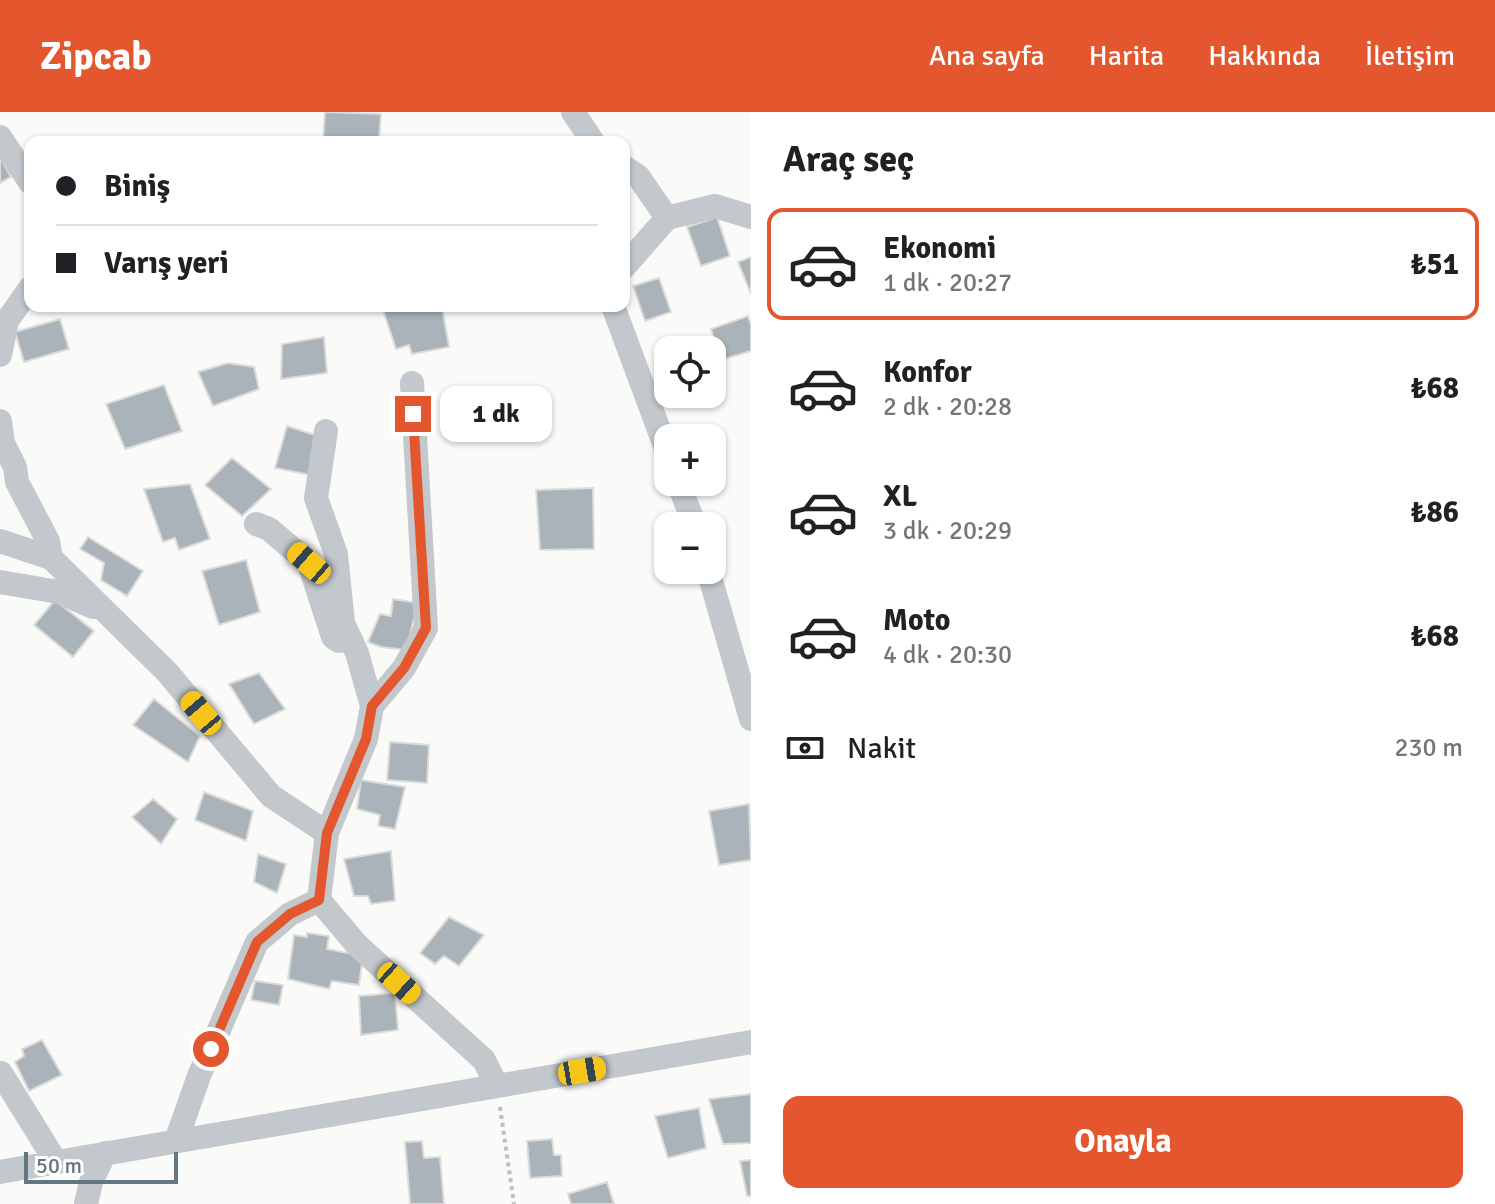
<!DOCTYPE html>
<html lang="tr">
<head>
<meta charset="utf-8">
<style>
	body { margin:0; font-family:Signika,sans-serif; background:#f2f2f2; color:#202124; height:100vh; display:flex; flex-direction:column; font-size:30px; white-space:nowrap }
	* { box-sizing:border-box; margin:0 }
	p { font-size:26px; color:#757577 }
	.icon { flex:none; width:44px; height:44px; fill:none; stroke:currentColor; stroke-width:2; stroke-linecap:round; stroke-linejoin:round }
	.map { position:relative; flex:1; overflow:hidden }
	.sheet { display:flex; flex-direction:column; background:#fff; width:744px }
	.sheet>* { flex:none }
	.top-card { position:absolute; left:24px; top:24px; width:606px; height:176px; border-radius:16px; box-shadow:0 2px 6px #0004; display:grid; align-content:center; height:176px; padding:0 32px; background:#fff }
	.buttons { position:absolute; left:654px; top:224px; display:grid; gap:16px }
	.buttons a { display:grid; place-items:center; width:72px; height:72px; border-radius:16px; background:#fff; box-shadow:0 2px 6px #0004; font-size:40px }
	.scale { position:absolute; left:24px; bottom:20px; width:154px; box-sizing:border-box; padding-left:8px; border:4px solid #657683; border-top:0; font-size:22px; line-height:28px; white-space:nowrap; color:#657683; -webkit-text-stroke:6px #fff; paint-order:stroke }
	.end { position:absolute; width:36px; height:36px; margin:-18px; border:10px solid #e4572e; background:#fff; box-shadow:0 0 0 4px #fff }
	.from { border-radius:50% }
	.bubble { position:absolute; height:56px; border-radius:16px; background:#fff; box-shadow:0 2px 6px #0004; font-size:26px; font-weight:800; line-height:56px; text-align:center }
	.car { position:absolute; width:24px; height:48px; margin:-24px -12px; border-radius:10px; box-shadow:0 0 6px 2px #0007; background:linear-gradient(#f5c518 24%,#345 0 40%,#f5c518 0 76%,#345 0 86%,#f5c518 0) }
	.top-card b { display:flex; align-items:center; gap:28px; height:76px; font-size:30px }
	.top-card b+b { border-top:2px solid #e0e0e0 }
	.top-card i { width:20px; height:20px; background:#202124 }
	ul { padding:0; list-style:none }
	li { display:flex; align-items:center; gap:24px; height:112px; margin:0 16px 12px; padding:0 16px; border:4px solid transparent; border-radius:16px }
	li div { flex:1 }
	li b { display:block; font-size:30px }
	li em { font-style:normal; font-weight:800 }
	li.active { border-color:#e4572e }
	li>.icon { width:72px; height:72px; stroke-width:1.5 }
	h2 { padding:0 32px; font-size:36px; line-height:96px }
	.pay { display:flex; align-items:center; gap:20px; height:88px; padding:0 32px; font-size:30px }
	.pay p { margin-inline-start:auto }
	.button { display:flex; gap:16px; margin-top:auto; padding:16px 32px }
	.button a { flex:1; height:92px; border-radius:16px; background:#e4572e; color:#fff; font-size:32px; font-weight:800; line-height:92px; text-align:center }
	header { display:flex; align-items:center; gap:48px; box-sizing:border-box; height:112px; padding:0 40px; background:#e4572e; color:#fff }
	header strong { font-size:38px }
	nav { display:flex; gap:44px; margin-inline-start:auto; font-size:28px }
	main { display:flex; flex:1; min-height:0 }
	.map>svg:first-child { display:block }
	.building { fill:#aab3b9; stroke:#dcdcda; stroke-width:2 }
	.lines { fill:none; stroke-linecap:round; stroke-linejoin:round }
	.path { stroke:#bbbfc2; stroke-width:4; stroke-dasharray:4 4; stroke-linecap:butt }
	.minor { stroke:#c3c8cc; stroke-width:24 }
	.route { stroke:#e4572e; stroke-width:10 }
</style>
</head>
<body>
<header>
<strong>Zipcab</strong>
<nav><a>Ana sayfa</a><a>Harita</a><a>Hakkında</a><a>İletişim</a></nav>
</header>
<main>
<div class="map">
<svg width="751" height="1092" viewBox="0 0 751 1092">
	<rect width="100%" height="100%" fill="#fafaf8"/>
	<path class="building" d="M325 0 381 2 379 30H323Z
		M0 45 11 65 0 71Z
		M717 105 730 144 701 154 687 115Z
		M751 145V182L738 150Z
		M659 166 671 200 645 209 633 174Z
		M442 194 449 235 412 242 409 233 396 237 382 195Z
		M748 204 751 213V239L721 248 711 217Z
		M60 207 69 237 24 250 15 220Z
		M324 225 327 261 281 267 282 232Z
		M228 251 254 255 259 277 213 294 198 260Z
		M164 273 182 319 125 337 106 292Z
		M287 314 318 324 311 363 275 356Z
		M232 346 271 377 242 404 205 373Z
		M190 372 210 427 179 438 175 426 163 430 144 377Z
		M593 376 594 437 540 438 536 378Z
		M88 425 143 459 127 484 101 468 104 451 80 437Z
		M246 448 260 500 219 513 202 459Z
		M393 487 418 491 406 538 381 535 368 530 380 502 391 504Z
		M55 488 94 519 73 545 34 513Z
		M259 561 285 597 254 612 229 572Z
		M154 587 200 624 188 650 133 613Z
		M390 630 429 633 427 671 387 668Z
		M361 668 405 675 395 717 378 714 380 703 357 697Z
		M204 680 253 699 246 729 195 708Z
		M153 687 177 707 161 732 132 705Z
		M749 692 751 748 719 753 709 699Z
		M391 739 395 789 371 792 368 784H354L344 747Z
		M258 742 286 752 277 781 254 770Z
		M449 805 484 823 459 854 444 844 435 852 420 841Z
		M307 821 329 824 327 837 363 844 359 873 332 869 329 877 288 867 294 823 307 825Z
		M255 869 283 873 279 893 251 888Z
		M395 881 398 918 361 923 359 884Z
		M42 928 62 963 29 979 15 950 24 944 22 937Z
		M751 982V1031L723 1032 709 987Z
		M699 996 706 1036 668 1046 655 1004Z
		M552 1027 554 1043H561L562 1064 530 1066 527 1029Z
		M422 1029 424 1046 440 1045 444 1092H410L405 1030Z
		M751 1048V1084H747L740 1049Z
		M607 1070 614 1092H571L568 1082Z"/>
	<g class="lines">
		<path class="path" d="M500 995 514 1092"/>
		<path class="minor" d="M573 0 593 30
			M0 25 30 70
			M624 55 638 64 667 106
			M624 155 667 106 715 94 751 105
			M613 194 668 342
			M0 243 7 209 30 176
			M0 309 3 331 15 355 17 370 48 429 51 446 167 560 271 684 327 721
			M326 319 316 386 336 442 343 511 357 541 372 594 366 627 327 721 319 788 357 833 484 948 497 974
			M678 370 695 414
			M256 412 269 417 309 451 333 525 339 529
			M0 429 51 446
			M708 458 751 607
			M0 470 59 480 93 495
			M372 594 404 556 426 516 412 271
			M1 961 56 1050
			M176 1029 199 964 257 830 290 802 319 788
			M0 1060 751 930
			M86 1092 91 1070 105 1041"/>
	</g>
	<g class="lines">
		<path class="route" d="M211 937 257 830 290 802 319 788 327 721 366 627 372 594 404 556 426 516 413 302"/>
	</g>
</svg>
<div class="buttons">
<a><svg class="icon" aria-label="locate" viewBox="0 0 24 24"><circle cx="12" cy="12" r="6"/><path d="M12 2v4M12 18v4M2 12h4M18 12h4"/></svg></a>
<a>+</a>
<a>−</a>
</div>
<div class="scale">50 m</div>
<i class="end from" style="left:211px;top:937px"></i>
<i class="end" style="left:413px;top:302px"></i>
<div class="bubble" style="left:440px;top:274px;width:112px">1 dk</div>
<i class="car" style="left:309px;top:451px;rotate:311deg"></i>
<i class="car" style="left:201px;top:601px;rotate:320deg"></i>
<i class="car" style="left:399px;top:871px;rotate:132deg"></i>
<i class="car" style="left:582px;top:959px;rotate:80deg"></i>
<div class="top-card">
<b><i class="from"></i>Biniş</b>
<b><i></i>Varış yeri</b>
</div>
</div>
<section class="sheet">
<h2>Araç seç</h2>
<ul>
<li class="active"><svg class="icon" aria-label="car" viewBox="0 0 24 24"><path d="M5 17H2v-5l4-1 3-4h7l3 4 3 1v5h-3M9 17h6M6 11h13"/><circle cx="7" cy="17" r="2"/><circle cx="17" cy="17" r="2"/></svg><div><b>Ekonomi</b><p>1 dk · 20:27</p></div><em>₺51</em></li>
<li><svg class="icon" aria-label="car" viewBox="0 0 24 24"><path d="M5 17H2v-5l4-1 3-4h7l3 4 3 1v5h-3M9 17h6M6 11h13"/><circle cx="7" cy="17" r="2"/><circle cx="17" cy="17" r="2"/></svg><div><b>Konfor</b><p>2 dk · 20:28</p></div><em>₺68</em></li>
<li><svg class="icon" aria-label="car" viewBox="0 0 24 24"><path d="M5 17H2v-5l4-1 3-4h7l3 4 3 1v5h-3M9 17h6M6 11h13"/><circle cx="7" cy="17" r="2"/><circle cx="17" cy="17" r="2"/></svg><div><b>XL</b><p>3 dk · 20:29</p></div><em>₺86</em></li>
<li><svg class="icon" aria-label="car" viewBox="0 0 24 24"><path d="M5 17H2v-5l4-1 3-4h7l3 4 3 1v5h-3M9 17h6M6 11h13"/><circle cx="7" cy="17" r="2"/><circle cx="17" cy="17" r="2"/></svg><div><b>Moto</b><p>4 dk · 20:30</p></div><em>₺68</em></li>
</ul>
<div class="pay"><svg class="icon" aria-label="cash" viewBox="0 0 24 24"><path d="M3 7h18v10H3z"/><circle cx="12" cy="12" r="2"/></svg>Nakit<p>230 m</p></div>
<div class="button"><a>Onayla</a></div>
</section>
</main>
</body>
</html>
